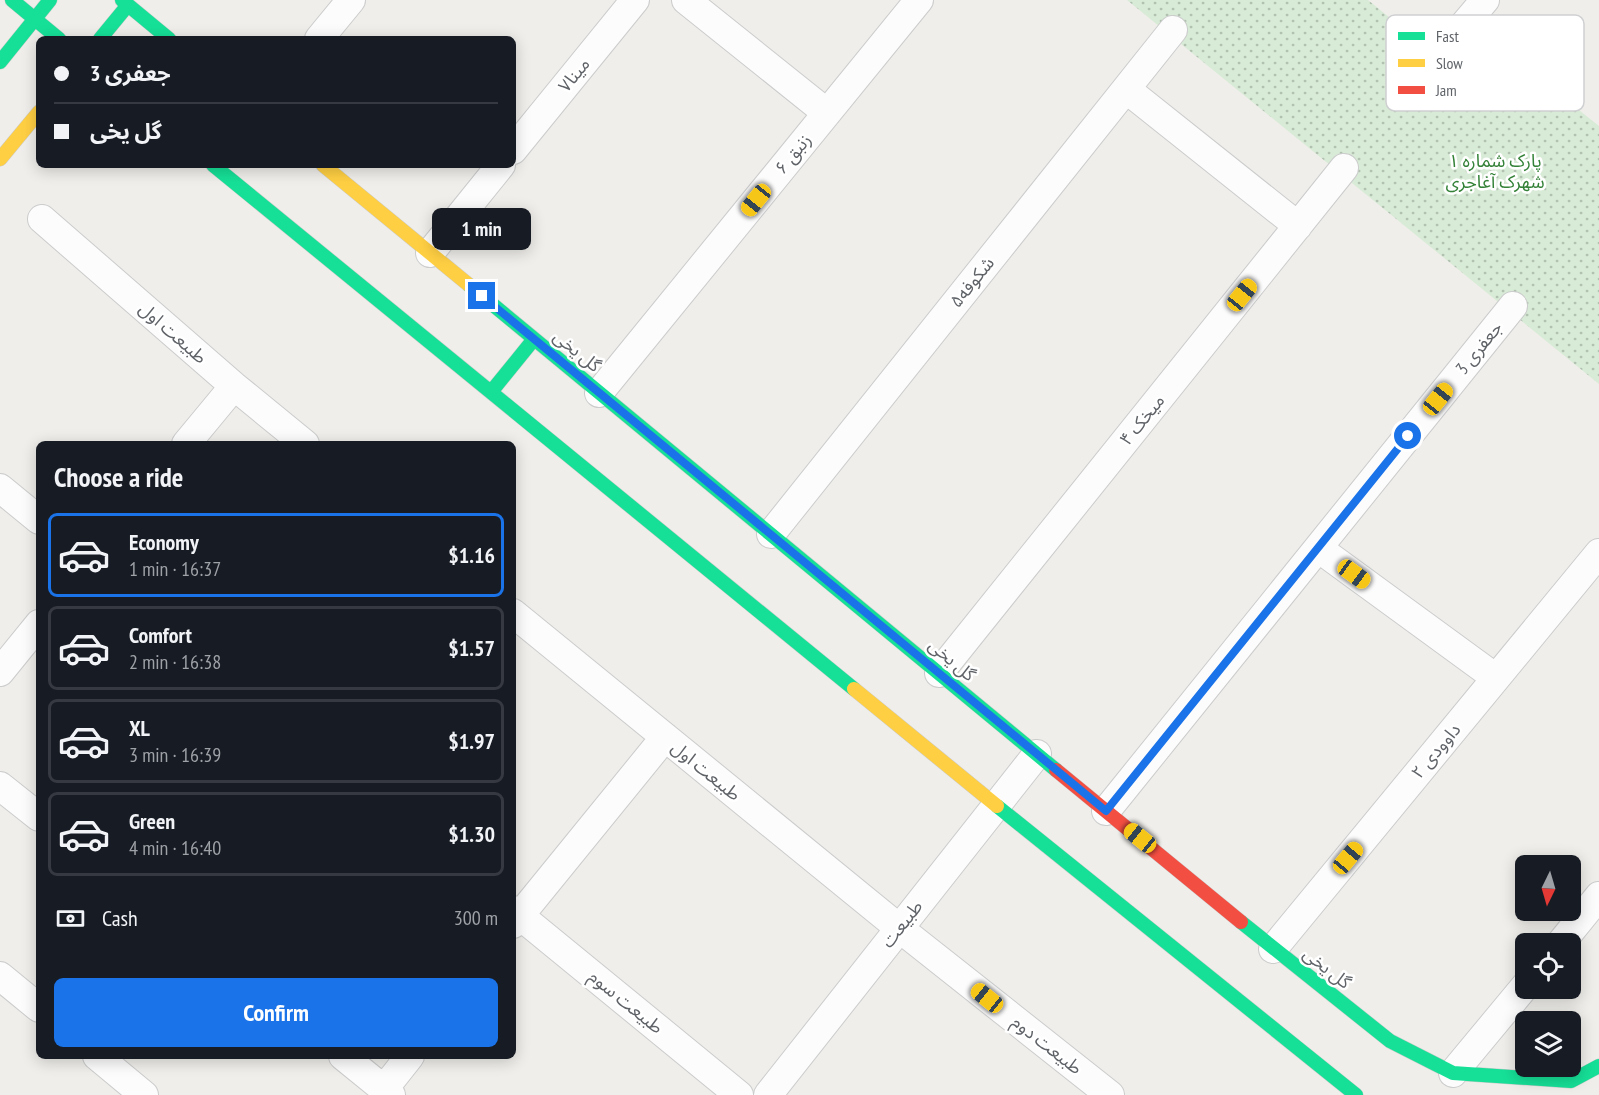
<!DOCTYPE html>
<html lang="en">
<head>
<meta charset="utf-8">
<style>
	body { margin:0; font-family:"PT Sans Narrow","Noto Sans Arabic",sans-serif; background:#242831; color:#f1f3f6; height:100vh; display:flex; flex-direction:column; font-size:22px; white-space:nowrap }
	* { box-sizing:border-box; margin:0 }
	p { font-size:20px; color:#9ea1a6 }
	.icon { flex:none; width:33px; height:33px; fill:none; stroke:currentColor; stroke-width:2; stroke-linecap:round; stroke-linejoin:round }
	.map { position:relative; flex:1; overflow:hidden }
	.details { position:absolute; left:36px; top:441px; width:480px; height:618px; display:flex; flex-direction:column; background:#171b24; border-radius:9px; box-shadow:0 3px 15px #0003 }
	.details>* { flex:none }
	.top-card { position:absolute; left:36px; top:36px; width:480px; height:132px; border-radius:9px; box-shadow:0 3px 15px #0003; display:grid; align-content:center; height:132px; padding:0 18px; background:#171b24 }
	.needle { width:39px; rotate:185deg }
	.controls { position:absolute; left:1515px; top:855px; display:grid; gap:12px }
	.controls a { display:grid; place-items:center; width:66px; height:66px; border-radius:9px; background:#171b24; box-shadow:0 3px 15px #0003; font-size:30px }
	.end { position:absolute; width:27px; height:27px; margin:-14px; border:8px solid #1a73e8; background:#fff; box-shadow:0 0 0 3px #fff }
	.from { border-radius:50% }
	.bubble { position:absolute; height:42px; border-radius:9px; background:#171b24; box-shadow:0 3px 15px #0003; font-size:20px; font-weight:700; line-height:42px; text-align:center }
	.car { position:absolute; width:18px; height:36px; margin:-18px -9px; border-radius:8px; box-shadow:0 0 4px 2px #0007; background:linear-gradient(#f5c518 24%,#345 0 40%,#f5c518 0 76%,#345 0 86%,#f5c518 0) }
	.top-card b { display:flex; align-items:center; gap:21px; height:57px; font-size:22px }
	.top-card b+b { border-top:2px solid #363941 }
	.top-card i { width:15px; height:15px; background:#f1f3f6 }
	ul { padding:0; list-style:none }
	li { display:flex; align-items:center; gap:18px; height:84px; margin:0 12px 9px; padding:0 6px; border:3px solid #363941; border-radius:9px }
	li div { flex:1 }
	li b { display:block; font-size:22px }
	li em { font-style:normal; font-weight:700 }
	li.current { border-color:#1a73e8 }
	li>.icon { width:54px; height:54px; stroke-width:1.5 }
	h2 { padding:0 18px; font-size:27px; line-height:72px }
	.pay { display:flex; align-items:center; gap:15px; height:66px; padding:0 18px; font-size:22px }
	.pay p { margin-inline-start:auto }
	.button { display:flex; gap:12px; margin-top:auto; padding:12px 18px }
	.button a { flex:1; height:69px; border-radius:9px; background:#1a73e8; color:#fff; font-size:24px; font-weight:700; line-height:69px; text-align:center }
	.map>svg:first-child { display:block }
	.grass { fill:url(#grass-dots) }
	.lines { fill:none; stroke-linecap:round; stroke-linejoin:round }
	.street-casing { stroke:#cbcccc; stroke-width:30 }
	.fast-casing { stroke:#cacacb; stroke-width:15 }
	.slow-casing { stroke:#cacacb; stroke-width:15 }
	.jam-casing { stroke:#cacacb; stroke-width:15 }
	.street { stroke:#fdfcfc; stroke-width:28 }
	.fast { stroke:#16e098; stroke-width:14 }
	.slow { stroke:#ffcf43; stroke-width:14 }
	.jam { stroke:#f24e42; stroke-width:14 }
	.route { stroke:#1a73e8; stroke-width:8 }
	.labels { text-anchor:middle; stroke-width:5; stroke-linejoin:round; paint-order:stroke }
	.street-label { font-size:18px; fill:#5f6368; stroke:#fff }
	.park-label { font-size:18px; fill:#348238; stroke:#fff }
	.key { fill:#fff; stroke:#cfd0d2; stroke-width:1.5 }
	.key-label { font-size:16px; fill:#5f6368 }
</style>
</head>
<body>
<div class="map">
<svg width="1599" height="1095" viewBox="0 0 1599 1095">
	<defs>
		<pattern id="grass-dots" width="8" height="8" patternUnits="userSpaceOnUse" patternTransform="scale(1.5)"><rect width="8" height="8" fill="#d8ebd6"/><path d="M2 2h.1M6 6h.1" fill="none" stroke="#b2c2b1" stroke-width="1.8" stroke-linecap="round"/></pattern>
	</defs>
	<rect width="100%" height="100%" fill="#efeeea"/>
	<path class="grass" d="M1127 0H1368L1418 41 1454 65 1481 32 1599 126V384Z"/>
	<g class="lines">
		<g class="street-casing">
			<path id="street" d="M686 0 827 113
				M319 39 351 0
				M1435 59 1485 0
				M1126 89 1298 226
				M513 150 635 0
				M42 219 234 386 305 444
				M430 253 501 165
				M599 393 919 0
				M186 444 234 386
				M0 488 39 520
				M771 534 1173 30
				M1318 548 1496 678
				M513 613 899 928 1110 1095
				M0 672 39 624
				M939 673 1344 168
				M0 786 39 817
				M1106 811 1513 306
				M513 910 739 1095
				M513 924 665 737
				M1560 944 1599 896
				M1273 949 1599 553
				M0 976 39 1008
				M97 1056 144 1095
				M343 1056 391 1095
				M1453 1073 1526 985
				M384 1089 410 1056
				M768 1095 1037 754"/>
		</g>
		<g class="fast-casing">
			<path id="fast" d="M12 0 59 39
				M122 0 169 39
				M100 39 128 5
				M0 62 50 0
				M213 165 854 689
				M469 285 1056 770
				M491 392 534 339
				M997 806 1356 1095
				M1241 922 1390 1041 1453 1073 1571 1081 1599 1066"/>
		</g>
		<g class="slow-casing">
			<path id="slow" d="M0 159 39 112
				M323 165 469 285
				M854 689 997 806"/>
		</g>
		<g class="jam-casing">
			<path id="jam" d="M1056 770 1241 922"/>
		</g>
		<use href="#street" class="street"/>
		<use href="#fast" class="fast"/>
		<use href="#slow" class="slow"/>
		<use href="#jam" class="jam"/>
	</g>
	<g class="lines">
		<path class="route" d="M482 296 1106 811 1408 436"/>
	</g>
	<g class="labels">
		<g class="street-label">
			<text transform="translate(574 75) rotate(-51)" y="6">مینا۷</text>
			<text transform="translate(793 154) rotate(-51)" y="6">زنبق ۶</text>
			<text transform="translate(972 282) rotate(-51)" y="6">شکوفه۵</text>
			<text transform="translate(173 333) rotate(41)" y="6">طبیعت اول</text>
			<text transform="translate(1479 348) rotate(-51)" y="6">3 جعفری</text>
			<text transform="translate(577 351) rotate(39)" y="6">گل یخی</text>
			<text transform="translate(1142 420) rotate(-51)" y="6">میخک ۴</text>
			<text transform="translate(952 660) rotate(40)" y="6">گل یخی</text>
			<text transform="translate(1436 751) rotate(-50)" y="6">داوودی ۲</text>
			<text transform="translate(706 771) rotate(39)" y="6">طبیعت اول</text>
			<text transform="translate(902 924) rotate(-52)" y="6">طبیعت</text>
			<text transform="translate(1327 968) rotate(38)" y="6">گل یخی</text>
			<text transform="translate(626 1002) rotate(39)" y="6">طبیعت سوم</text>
			<text transform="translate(1047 1045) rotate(38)" y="6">طبیعت دوم</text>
		</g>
		<g class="park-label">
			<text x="1495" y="167">پارک شماره ۱<tspan x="1495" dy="21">شهرک آغاجری</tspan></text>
		</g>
	</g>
	<rect x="1386" y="15" width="198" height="96" rx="9" class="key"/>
	<rect x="1398" y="32" width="27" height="8" fill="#16e098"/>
	<rect x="1398" y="59" width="27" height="8" fill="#ffcf43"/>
	<rect x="1398" y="86" width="27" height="8" fill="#f24e42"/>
	<g class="key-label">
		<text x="1436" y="42">Fast</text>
		<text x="1436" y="69">Slow</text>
		<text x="1436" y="96">Jam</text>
	</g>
</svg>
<div class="controls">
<a><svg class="needle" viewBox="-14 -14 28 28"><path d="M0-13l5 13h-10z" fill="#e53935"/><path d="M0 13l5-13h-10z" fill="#9ea1a6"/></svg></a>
<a><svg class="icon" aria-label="locate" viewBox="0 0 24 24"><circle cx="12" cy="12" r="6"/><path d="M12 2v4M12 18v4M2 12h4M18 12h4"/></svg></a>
<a><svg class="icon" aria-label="layers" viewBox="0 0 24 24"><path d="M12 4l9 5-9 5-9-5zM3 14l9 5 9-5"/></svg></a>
</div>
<i class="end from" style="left:1408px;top:436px"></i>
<i class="end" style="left:482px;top:296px"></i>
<div class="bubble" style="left:432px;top:208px;width:99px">1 min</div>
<i class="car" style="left:756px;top:200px;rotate:219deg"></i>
<i class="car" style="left:1242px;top:295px;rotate:39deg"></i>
<i class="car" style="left:1438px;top:399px;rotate:39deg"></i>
<i class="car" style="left:1354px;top:574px;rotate:126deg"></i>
<i class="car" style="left:1140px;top:838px;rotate:309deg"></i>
<i class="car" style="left:1348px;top:858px;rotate:40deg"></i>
<i class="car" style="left:987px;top:998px;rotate:309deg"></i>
<div class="top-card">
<b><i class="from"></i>3 جعفری</b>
<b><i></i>گل یخی</b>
</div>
<section class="details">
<h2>Choose a ride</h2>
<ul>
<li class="current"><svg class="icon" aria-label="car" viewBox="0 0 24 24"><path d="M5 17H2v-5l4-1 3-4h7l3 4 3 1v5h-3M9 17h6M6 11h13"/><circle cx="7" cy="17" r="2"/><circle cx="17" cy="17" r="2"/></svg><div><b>Economy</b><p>1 min · 16:37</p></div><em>$1.16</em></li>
<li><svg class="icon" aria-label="car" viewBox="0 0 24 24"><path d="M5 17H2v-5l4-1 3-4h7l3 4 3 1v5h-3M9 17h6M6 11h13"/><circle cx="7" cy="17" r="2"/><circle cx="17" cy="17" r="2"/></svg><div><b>Comfort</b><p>2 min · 16:38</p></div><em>$1.57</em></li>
<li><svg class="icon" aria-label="car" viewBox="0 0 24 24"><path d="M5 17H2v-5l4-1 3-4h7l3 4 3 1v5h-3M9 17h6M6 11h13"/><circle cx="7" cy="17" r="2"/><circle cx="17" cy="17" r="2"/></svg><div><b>XL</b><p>3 min · 16:39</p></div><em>$1.97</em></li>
<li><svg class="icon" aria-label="car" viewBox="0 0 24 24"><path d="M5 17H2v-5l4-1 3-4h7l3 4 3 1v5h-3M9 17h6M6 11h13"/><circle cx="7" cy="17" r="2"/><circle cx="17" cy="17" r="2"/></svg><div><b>Green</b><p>4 min · 16:40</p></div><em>$1.30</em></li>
</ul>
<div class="pay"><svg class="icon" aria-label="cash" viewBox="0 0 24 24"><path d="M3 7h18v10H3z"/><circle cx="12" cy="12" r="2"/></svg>Cash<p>300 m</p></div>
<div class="button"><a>Confirm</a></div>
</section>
</div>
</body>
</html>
